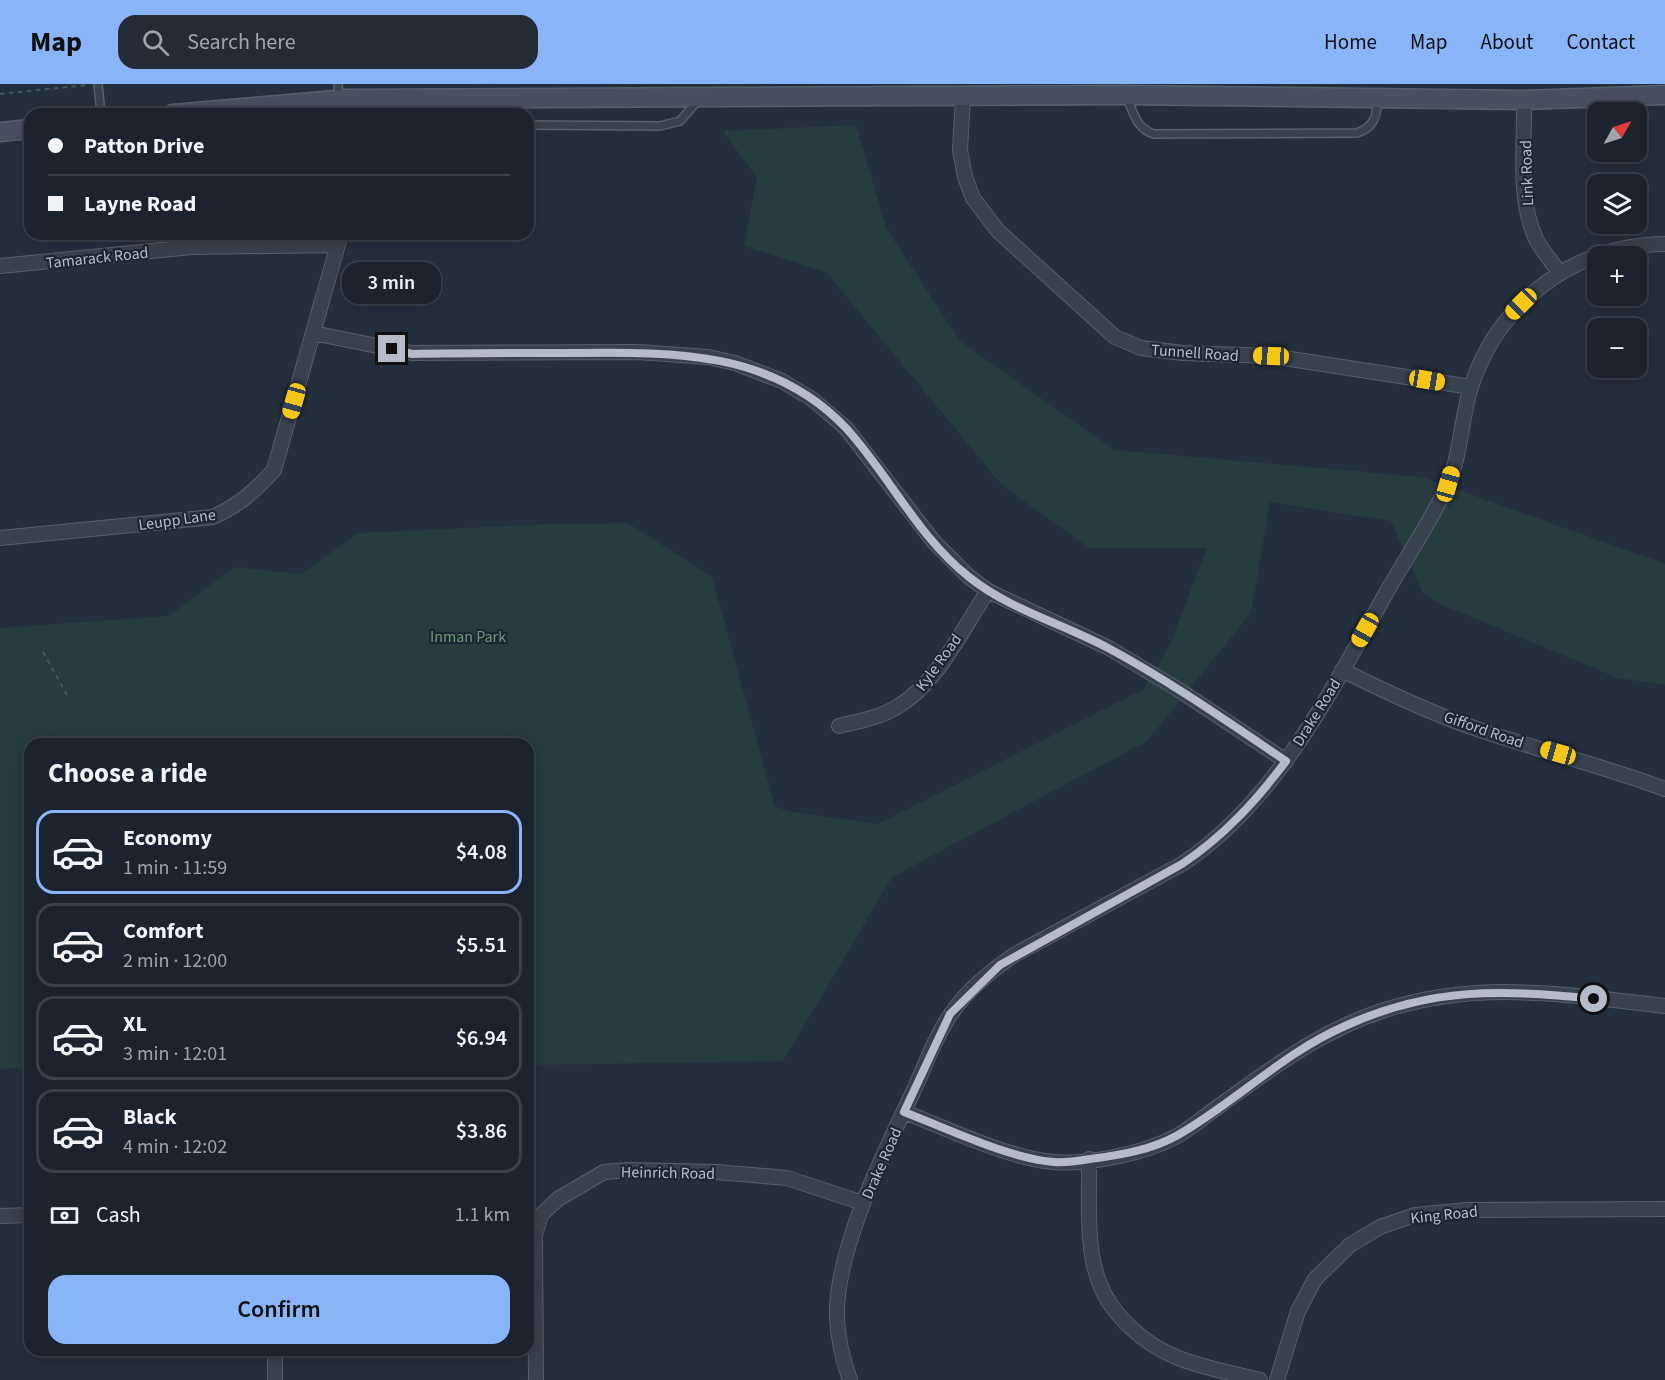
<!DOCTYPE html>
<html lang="en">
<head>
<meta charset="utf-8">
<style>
	body { margin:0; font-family:"Source Sans 3",sans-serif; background:#242b36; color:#f1f3f6; height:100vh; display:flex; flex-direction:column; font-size:22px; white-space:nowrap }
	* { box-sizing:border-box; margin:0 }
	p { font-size:20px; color:#a0a4aa }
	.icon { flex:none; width:33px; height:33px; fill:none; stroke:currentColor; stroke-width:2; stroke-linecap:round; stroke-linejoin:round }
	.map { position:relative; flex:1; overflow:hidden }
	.sheet { position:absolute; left:24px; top:654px; width:510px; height:618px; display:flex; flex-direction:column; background:#1b232e; border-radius:18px; box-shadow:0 3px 15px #0003,0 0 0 2px #39404a }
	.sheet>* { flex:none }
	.guide { position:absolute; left:24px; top:24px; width:510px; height:132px; border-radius:18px; box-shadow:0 3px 15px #0003,0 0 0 2px #39404a; display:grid; align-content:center; height:132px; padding:0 24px; background:#1b232e }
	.needle { width:39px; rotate:51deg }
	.controls { position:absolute; left:1587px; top:18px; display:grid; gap:12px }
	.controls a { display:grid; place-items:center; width:60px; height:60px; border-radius:12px; background:#1b232e; box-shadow:0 3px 15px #0003,0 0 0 2px #39404a; font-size:30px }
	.end { position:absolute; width:27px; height:27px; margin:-14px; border:8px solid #b4bcc9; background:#111; box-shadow:0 0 0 3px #111 }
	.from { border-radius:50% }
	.bubble { position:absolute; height:42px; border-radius:18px; background:#1b232e; box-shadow:0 3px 15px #0003,0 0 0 2px #39404a; font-size:20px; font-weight:600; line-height:42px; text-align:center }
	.car { position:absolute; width:18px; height:36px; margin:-18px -9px; border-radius:8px; box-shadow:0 0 4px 2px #0007; background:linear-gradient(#f5c518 24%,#345 0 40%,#f5c518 0 76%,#345 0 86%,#f5c518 0) }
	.guide b { display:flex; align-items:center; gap:21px; height:57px; font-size:22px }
	.guide b+b { border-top:2px solid #39404a }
	.guide i { width:15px; height:15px; background:#f1f3f6 }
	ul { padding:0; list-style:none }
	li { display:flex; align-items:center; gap:18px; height:84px; margin:0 12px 9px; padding:0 12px; border:3px solid #39404a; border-radius:18px }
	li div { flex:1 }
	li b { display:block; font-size:22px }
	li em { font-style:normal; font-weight:600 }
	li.current { border-color:#8ab4f8 }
	li>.icon { width:54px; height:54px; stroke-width:1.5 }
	h2 { padding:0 24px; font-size:27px; line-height:72px }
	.pay { display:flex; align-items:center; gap:15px; height:66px; padding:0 24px; font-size:22px }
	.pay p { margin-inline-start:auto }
	.primary-button { display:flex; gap:12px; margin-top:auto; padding:12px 24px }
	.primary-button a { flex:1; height:69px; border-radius:18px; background:#8ab4f8; color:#111; font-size:24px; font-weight:600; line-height:69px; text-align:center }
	header { display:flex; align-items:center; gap:36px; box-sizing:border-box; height:84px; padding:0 30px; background:#8ab4f8; color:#111 }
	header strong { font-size:28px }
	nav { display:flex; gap:33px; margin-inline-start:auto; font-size:21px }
	.search { width:420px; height:54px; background:#242b36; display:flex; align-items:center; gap:15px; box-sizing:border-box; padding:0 21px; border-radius:18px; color:#a0a4aa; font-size:22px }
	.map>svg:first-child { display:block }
	.green { fill:#263c3f }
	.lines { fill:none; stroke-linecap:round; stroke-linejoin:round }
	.lane-casing { stroke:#565f6c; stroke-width:10 }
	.street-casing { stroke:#565f6c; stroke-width:16 }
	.secondary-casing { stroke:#565f6c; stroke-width:21 }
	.path { stroke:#44595c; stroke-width:2; stroke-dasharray:4.5 4.5; stroke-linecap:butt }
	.lane { stroke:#38414e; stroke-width:7 }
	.street { stroke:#38414e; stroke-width:14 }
	.secondary { stroke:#465061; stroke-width:18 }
	.route { stroke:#b4bcc9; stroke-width:8 }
	.labels { text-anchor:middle; stroke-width:4.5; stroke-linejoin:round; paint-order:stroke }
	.street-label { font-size:16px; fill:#b4bcc9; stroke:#1d2633 }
	.park-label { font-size:16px; fill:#6b9a76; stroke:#1d2633 }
</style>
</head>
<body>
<header>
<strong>Map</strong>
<div class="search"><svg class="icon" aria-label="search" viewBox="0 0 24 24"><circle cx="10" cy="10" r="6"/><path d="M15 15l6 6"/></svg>Search here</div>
<nav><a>Home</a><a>Map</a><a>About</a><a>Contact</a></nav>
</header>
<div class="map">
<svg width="1665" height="1296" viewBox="0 0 1665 1296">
	<rect width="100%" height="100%" fill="#242f3e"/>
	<path class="green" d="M856 41 886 144 960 257 1114 366 1422 393 1665 480V601L1618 594 1438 519 1422 507 1391 437 1270 418 1251 529 1147 657 892 793 783 977 528 981V660H30V984L0 985V544L169 532 235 483 301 490 359 449 553 440 628 439 712 493 775 723 792 728 878 740 1144 605 1169 563 1207 464H1089L1001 400 826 188 744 162 757 94 723 47Z"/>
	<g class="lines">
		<g class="lane-casing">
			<path id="lane" d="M98 0 101 30
				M338 0 339 15
				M1127 13C1133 29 1137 45 1154 50L1357 49C1374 43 1376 34 1378 16
				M503 17 511 30
				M528 41 660 42 680 37 699 15"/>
		</g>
		<g class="street-casing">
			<path id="street" d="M963 12 960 66 965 93 973 114 998 147 1115 253 1141 264 1183 269 1271 272 1471 303
				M1524 16C1525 60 1517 114 1536 155 1542 167 1552 178 1560 189
				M374 30 378 15
				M0 182 192 163 338 161
				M313 249 412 269 638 268 708 273 735 279 782 297 812 315 846 344 934 458 968 492 988 507 1109 564 1179 606 1286 677
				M0 454 213 433C238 422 256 406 274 386L341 150
				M1342 586C1386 608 1430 629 1477 645 1539 666 1603 682 1665 705
				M839 642C859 637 879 634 897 623 938 599 962 545 988 507
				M904 1028C946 1044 1010 1075 1054 1078 1089 1081 1146 1069 1177 1052 1193 1043 1207 1030 1222 1020 1272 984 1322 946 1382 927 1480 895 1566 911 1665 922
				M1089 1075C1090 1114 1085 1161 1099 1198 1111 1231 1144 1260 1176 1273 1202 1284 1233 1289 1260 1296
				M0 1132 30 1131
				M275 1266V1296
				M536 1296 535 1151 541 1131 558 1115 604 1088 629 1086 716 1088 787 1094 863 1119
				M850 1296C843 1276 838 1256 837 1234 835 1166 884 1069 913 1008 925 982 935 953 951 930 966 907 992 886 1014 871L1182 780C1278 716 1330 608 1385 511 1405 475 1431 438 1448 400 1461 370 1461 335 1471 303 1499 217 1575 161 1665 160
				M1277 1296 1298 1227 1315 1195 1350 1161 1380 1143 1415 1131 1467 1126 1665 1125"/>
		</g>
		<g class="secondary-casing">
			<path id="secondary" d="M173 30 347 15 1126 11 1524 16 1665 11
				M0 48 30 45"/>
		</g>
		<path class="path" d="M0 10 87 1
			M43 568 67 611"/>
		<use href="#lane" class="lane"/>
		<use href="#street" class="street"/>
		<use href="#secondary" class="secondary"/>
	</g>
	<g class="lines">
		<path class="route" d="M392 265 412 270C465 269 517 269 570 269 670 268 771 265 846 344 889 391 918 453 969 493 1010 526 1064 540 1110 565 1171 598 1228 638 1286 677 1256 717 1224 752 1182 780L1000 881 950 930 904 1028C946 1044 1010 1075 1054 1078 1067 1079 1078 1077 1090 1075 1120 1071 1152 1066 1178 1051 1236 1018 1283 969 1345 942 1430 903 1504 905 1594 915"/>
	</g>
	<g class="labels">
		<g class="street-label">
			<text transform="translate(1526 89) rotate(-92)" y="6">Link Road</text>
			<text transform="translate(97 173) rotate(-6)" y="6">Tamarack Road</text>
			<text transform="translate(1195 268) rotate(4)" y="6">Tunnell Road</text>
			<text transform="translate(177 435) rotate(-8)" y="6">Leupp Lane</text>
			<text transform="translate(938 578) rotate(-54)" y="6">Kyle Road</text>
			<text transform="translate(1316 628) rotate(-58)" y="6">Drake Road</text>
			<text transform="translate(1484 645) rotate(19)" y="6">Gifford Road</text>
			<text transform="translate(881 1079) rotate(-66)" y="6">Drake Road</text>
			<text transform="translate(668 1088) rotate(1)" y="6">Heinrich Road</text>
			<text transform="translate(1444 1130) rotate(-6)" y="6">King Road</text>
		</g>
		<g class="park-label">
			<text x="468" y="558">Inman Park</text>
		</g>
	</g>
</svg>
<div class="controls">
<a><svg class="needle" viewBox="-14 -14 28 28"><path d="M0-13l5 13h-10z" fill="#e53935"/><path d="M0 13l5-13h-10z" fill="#a0a4aa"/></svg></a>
<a><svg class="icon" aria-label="layers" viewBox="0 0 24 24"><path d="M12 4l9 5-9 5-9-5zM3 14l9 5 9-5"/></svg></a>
<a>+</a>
<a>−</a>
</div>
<i class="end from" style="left:1594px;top:915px"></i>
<i class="end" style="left:392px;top:265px"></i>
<div class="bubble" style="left:342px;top:178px;width:99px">3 min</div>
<i class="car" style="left:1521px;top:220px;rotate:225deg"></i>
<i class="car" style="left:1271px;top:272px;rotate:272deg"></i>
<i class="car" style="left:1427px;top:296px;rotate:99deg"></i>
<i class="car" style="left:294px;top:317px;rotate:196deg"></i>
<i class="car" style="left:1448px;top:400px;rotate:16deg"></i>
<i class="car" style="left:1365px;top:546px;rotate:209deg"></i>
<i class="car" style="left:1558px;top:669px;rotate:286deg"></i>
<div class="guide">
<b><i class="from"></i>Patton Drive</b>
<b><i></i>Layne Road</b>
</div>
<section class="sheet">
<h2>Choose a ride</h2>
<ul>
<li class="current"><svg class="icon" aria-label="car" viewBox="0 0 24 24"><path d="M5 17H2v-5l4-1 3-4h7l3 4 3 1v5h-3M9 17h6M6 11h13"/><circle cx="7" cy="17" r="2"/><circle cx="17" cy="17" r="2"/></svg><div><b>Economy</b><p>1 min · 11:59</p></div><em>$4.08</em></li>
<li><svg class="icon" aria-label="car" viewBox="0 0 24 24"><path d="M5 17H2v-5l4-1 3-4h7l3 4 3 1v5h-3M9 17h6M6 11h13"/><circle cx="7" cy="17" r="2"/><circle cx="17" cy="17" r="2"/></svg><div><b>Comfort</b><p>2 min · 12:00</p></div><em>$5.51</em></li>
<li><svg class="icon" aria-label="car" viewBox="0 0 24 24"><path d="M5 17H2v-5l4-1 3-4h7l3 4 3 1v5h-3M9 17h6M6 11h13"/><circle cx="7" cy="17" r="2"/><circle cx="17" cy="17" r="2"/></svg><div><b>XL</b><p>3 min · 12:01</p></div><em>$6.94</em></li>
<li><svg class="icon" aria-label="car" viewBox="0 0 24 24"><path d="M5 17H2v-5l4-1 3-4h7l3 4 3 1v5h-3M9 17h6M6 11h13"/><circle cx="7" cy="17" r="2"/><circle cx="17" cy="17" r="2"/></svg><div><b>Black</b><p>4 min · 12:02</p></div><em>$3.86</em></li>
</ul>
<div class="pay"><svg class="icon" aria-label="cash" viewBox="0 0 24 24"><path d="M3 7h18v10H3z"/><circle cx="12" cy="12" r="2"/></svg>Cash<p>1.1 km</p></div>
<div class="primary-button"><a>Confirm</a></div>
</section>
</div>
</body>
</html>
